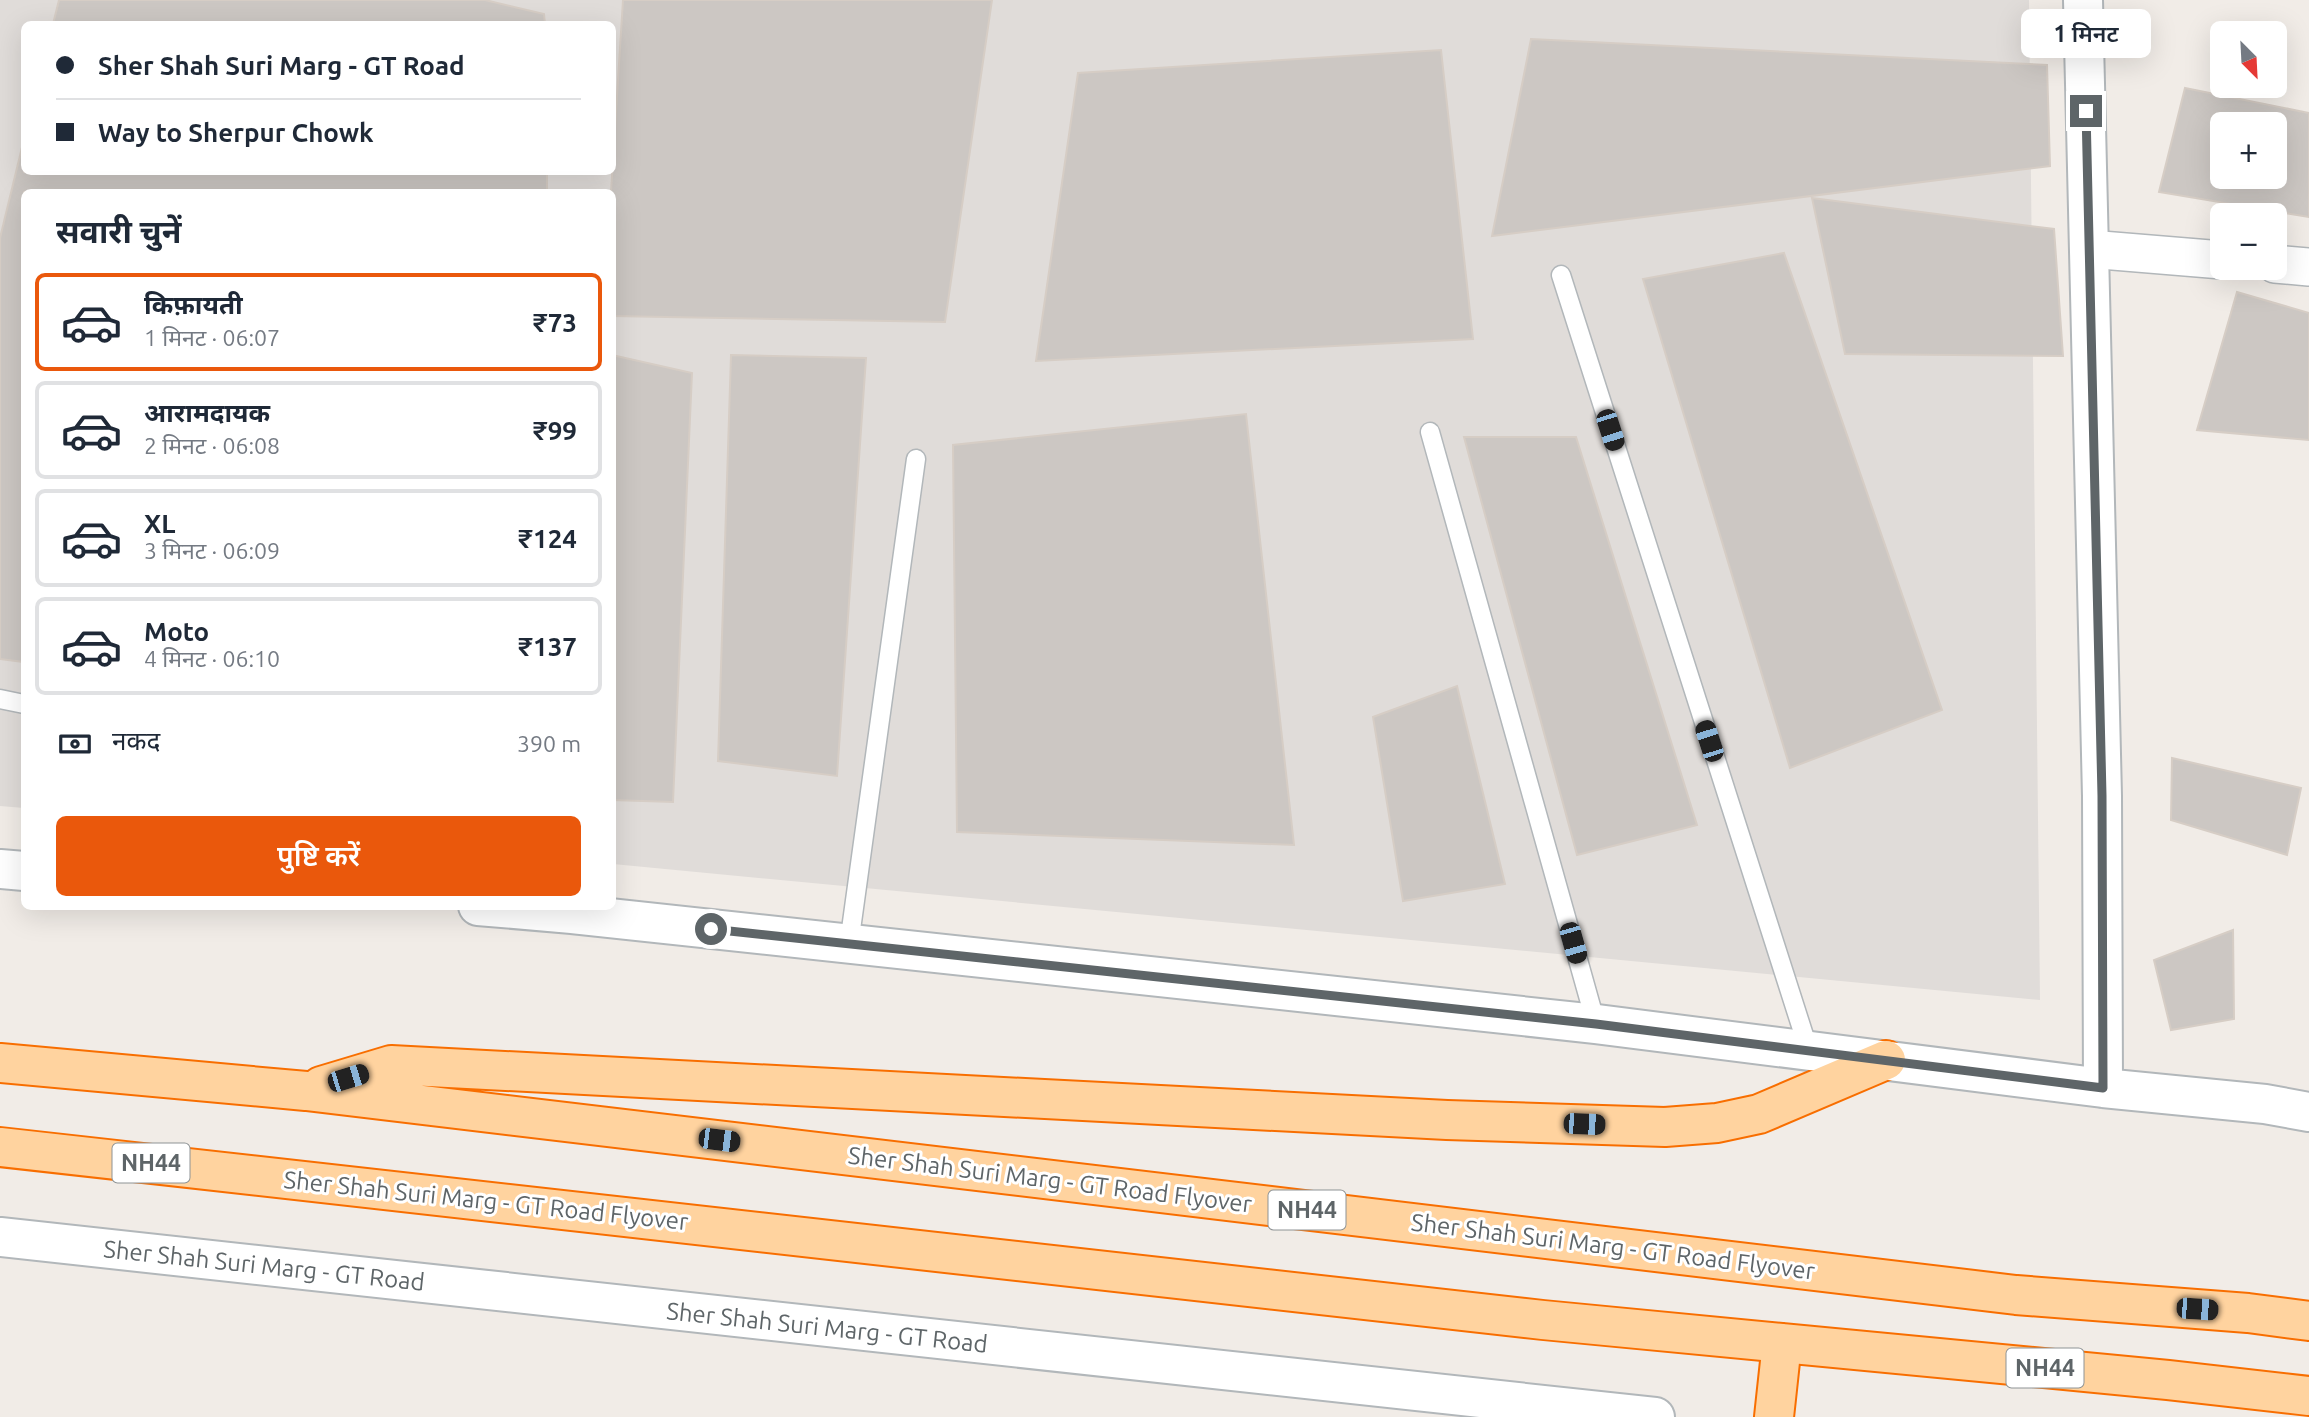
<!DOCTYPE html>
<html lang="hi">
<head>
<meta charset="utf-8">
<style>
	body { margin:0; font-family:Ubuntu,"Noto Sans Devanagari",sans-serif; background:#f6f6f7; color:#1f2937; height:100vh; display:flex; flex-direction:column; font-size:26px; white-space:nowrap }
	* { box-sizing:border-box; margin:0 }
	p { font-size:23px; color:#747a83 }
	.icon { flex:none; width:38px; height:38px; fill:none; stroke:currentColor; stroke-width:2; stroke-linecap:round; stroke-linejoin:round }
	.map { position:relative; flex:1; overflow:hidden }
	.panel { position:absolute; left:21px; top:189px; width:595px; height:721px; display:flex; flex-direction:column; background:#fff; border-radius:10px; box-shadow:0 7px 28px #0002 }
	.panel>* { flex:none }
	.guide { position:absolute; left:21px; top:21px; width:595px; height:154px; border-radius:10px; box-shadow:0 7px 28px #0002; display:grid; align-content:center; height:154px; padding:0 35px; background:#fff }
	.needle { width:46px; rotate:156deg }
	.buttons { position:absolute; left:2210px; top:21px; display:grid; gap:14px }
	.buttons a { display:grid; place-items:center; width:77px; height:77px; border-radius:10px; background:#fff; box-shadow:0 7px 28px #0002; font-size:35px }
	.end { position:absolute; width:32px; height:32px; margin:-16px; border:9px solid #5e6568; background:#fff; box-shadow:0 0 0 4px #fff }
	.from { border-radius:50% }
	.bubble { position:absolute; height:49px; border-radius:10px; background:#fff; box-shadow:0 7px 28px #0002; font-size:23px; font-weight:600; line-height:49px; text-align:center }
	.car { position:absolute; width:21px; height:42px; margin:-21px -10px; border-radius:9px; box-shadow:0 0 5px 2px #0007; background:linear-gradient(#222 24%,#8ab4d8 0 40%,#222 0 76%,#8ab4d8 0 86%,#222 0) }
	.guide b { display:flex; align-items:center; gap:24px; height:66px; font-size:26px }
	.guide b+b { border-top:2px solid #e0e1e3 }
	.guide i { width:18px; height:18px; background:#1f2937 }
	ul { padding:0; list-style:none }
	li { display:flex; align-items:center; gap:21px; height:98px; margin:0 14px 10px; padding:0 21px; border:4px solid #e0e1e3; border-radius:10px }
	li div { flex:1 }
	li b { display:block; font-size:26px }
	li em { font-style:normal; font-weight:600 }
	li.current { border-color:#ea580c }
	li>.icon { width:63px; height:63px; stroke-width:1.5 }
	h2 { padding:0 35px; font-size:32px; line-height:84px }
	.pay { display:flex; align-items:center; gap:18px; height:77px; padding:0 35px; font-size:26px }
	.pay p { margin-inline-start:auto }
	.button { display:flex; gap:14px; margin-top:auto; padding:14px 35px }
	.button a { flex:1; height:80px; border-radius:10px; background:#ea580c; color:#fff; font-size:28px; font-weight:600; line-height:80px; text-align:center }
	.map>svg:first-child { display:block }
	.industrial { fill:#e0dcd9; fill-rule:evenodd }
	.building { fill:#ccc7c3; stroke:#d6cdc5; stroke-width:2; fill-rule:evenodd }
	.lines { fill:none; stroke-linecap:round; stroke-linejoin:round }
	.service-casing { stroke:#b2b7ba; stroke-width:21 }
	.minor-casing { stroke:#b2b7ba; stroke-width:40 }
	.tertiary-casing { stroke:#b2b7ba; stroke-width:42 }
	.trunk-casing { stroke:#f86e00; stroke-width:42 }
	.service { stroke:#fff; stroke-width:18 }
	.minor { stroke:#fff; stroke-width:37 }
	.tertiary { stroke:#fff; stroke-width:38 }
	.trunk { stroke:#ffd39f; stroke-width:38 }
	.route { stroke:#5e6568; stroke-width:9 }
	.labels { text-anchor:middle; stroke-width:6; stroke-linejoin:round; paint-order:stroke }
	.shield { fill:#fff; stroke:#8e9395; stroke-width:2 }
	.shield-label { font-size:23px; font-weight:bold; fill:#5e6568 }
	.street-label { font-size:24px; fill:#5e6568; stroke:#fff }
</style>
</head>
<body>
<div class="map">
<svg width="2309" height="1417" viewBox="0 0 2309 1417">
	<rect width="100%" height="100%" fill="#f1ece7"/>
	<path class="industrial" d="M0 0H2029L2040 1000 613 864 612 192H24V808L0 806ZM24 24H612V172H24Z"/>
	<path class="building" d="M59 0H485L544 14 545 24H53Z
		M623 0H992L945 322 612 316 611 192Z
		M1531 39 2047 65 2050 166 1492 236Z
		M1441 50 1473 339 1036 361 1078 73Z
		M2185 88 2309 113V217L2159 192ZM2222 124H2275V177H2222Z
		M24 139V172H547V192H24V662L0 659V238Z
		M1812 198 2054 229 2063 356 1845 354Z
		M1784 253 1942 710 1790 768 1643 279Z
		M2237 292 2309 313V440L2197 430Z
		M612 355 692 373 673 802 612 800Z
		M731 355 866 358 837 776 718 761Z
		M1246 414 1294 845 957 832 953 445Z
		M1464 437H1576L1697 825 1577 855Z
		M1457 686 1505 884 1403 901 1373 717Z
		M2172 758 2301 788 2287 855 2171 820Z
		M2233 930 2234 1019 2171 1030 2154 960Z"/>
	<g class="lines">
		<g class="service-casing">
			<path id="service" d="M1561 275 1809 1051
				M1430 432 1596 1024
				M0 699 24 704
				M849 944 916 459"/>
		</g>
		<g class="minor-casing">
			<path id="minor" d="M2089 249 2222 260
				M2275 264 2309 267"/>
		</g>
		<g class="tertiary-casing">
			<path id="tertiary" d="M2083 0 2102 796 2103 1088
				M0 869 24 871
				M478 906 572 914 1596 1024 2103 1088 2265 1104 2309 1112
				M0 1237 1655 1417"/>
		</g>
		<g class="trunk-casing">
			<path id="trunk" d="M0 1063 306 1091 2016 1295 2248 1313 2309 1321
				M321 1086 391 1065 1447 1120 1665 1127 1717 1123 1759 1114 1886 1060
				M0 1147 1543 1320 2168 1380 2309 1396
				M1774 1417 1782 1343"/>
		</g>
		<use href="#service" class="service"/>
		<use href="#minor" class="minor"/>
		<use href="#tertiary" class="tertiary"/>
		<use href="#trunk" class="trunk"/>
	</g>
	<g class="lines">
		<path class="route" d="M711 929 1596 1024 2103 1088 2102 796 2086 111"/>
	</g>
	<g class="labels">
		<g class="shield">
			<rect x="112.5" y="1143.5" width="77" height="39" rx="5"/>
			<rect x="1268.5" y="1190.5" width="77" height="39" rx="5"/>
			<rect x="2006.5" y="1348.5" width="77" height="39" rx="5"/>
		</g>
		<g class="shield-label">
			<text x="151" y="1171">NH44</text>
			<text x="1307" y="1218">NH44</text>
			<text x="2045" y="1376">NH44</text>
		</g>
		<g class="street-label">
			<text transform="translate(1050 1180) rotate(7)" y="8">Sher Shah Suri Marg - GT Road Flyover</text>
			<text transform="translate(486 1201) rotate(6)" y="8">Sher Shah Suri Marg - GT Road Flyover</text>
			<text transform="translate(1613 1247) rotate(7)" y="8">Sher Shah Suri Marg - GT Road Flyover</text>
			<text transform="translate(264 1266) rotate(6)" y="8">Sher Shah Suri Marg - GT Road</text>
			<text transform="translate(827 1328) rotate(6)" y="8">Sher Shah Suri Marg - GT Road</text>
		</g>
	</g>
</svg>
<div class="buttons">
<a><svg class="needle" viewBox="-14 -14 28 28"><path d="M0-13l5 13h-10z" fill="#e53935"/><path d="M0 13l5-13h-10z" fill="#747a83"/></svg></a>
<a>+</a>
<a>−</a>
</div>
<i class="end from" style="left:711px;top:929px"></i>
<i class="end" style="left:2086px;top:111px"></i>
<div class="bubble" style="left:2021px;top:9px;width:130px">1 मिनट</div>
<i class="car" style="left:1610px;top:430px;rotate:162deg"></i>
<i class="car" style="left:1709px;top:741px;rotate:342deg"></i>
<i class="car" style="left:1573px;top:943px;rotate:164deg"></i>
<i class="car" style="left:348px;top:1078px;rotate:73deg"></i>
<i class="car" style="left:1584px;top:1124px;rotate:92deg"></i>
<i class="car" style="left:719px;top:1140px;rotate:97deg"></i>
<i class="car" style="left:2197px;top:1309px;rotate:94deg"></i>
<div class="guide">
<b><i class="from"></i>Sher Shah Suri Marg - GT Road</b>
<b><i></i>Way to Sherpur Chowk</b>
</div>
<section class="panel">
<h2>सवारी चुनें</h2>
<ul>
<li class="current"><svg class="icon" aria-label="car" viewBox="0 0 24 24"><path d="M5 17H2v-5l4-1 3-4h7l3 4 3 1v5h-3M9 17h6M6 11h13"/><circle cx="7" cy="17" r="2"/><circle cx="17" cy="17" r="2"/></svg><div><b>किफ़ायती</b><p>1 मिनट · 06:07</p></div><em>₹73</em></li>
<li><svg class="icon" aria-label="car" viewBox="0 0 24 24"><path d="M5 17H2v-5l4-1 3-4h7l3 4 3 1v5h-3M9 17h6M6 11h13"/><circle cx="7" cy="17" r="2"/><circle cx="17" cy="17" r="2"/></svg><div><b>आरामदायक</b><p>2 मिनट · 06:08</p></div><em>₹99</em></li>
<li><svg class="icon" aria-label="car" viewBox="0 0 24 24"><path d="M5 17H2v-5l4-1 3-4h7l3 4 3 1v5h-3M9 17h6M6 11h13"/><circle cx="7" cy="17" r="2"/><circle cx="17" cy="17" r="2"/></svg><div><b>XL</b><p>3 मिनट · 06:09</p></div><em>₹124</em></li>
<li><svg class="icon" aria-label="car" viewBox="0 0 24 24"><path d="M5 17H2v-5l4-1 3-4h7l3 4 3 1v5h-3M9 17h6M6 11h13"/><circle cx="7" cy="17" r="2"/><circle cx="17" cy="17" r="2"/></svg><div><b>Moto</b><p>4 मिनट · 06:10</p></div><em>₹137</em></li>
</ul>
<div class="pay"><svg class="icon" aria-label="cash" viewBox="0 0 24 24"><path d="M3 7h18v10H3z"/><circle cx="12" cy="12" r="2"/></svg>नकद<p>390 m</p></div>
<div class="button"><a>पुष्टि करें</a></div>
</section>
</div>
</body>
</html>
